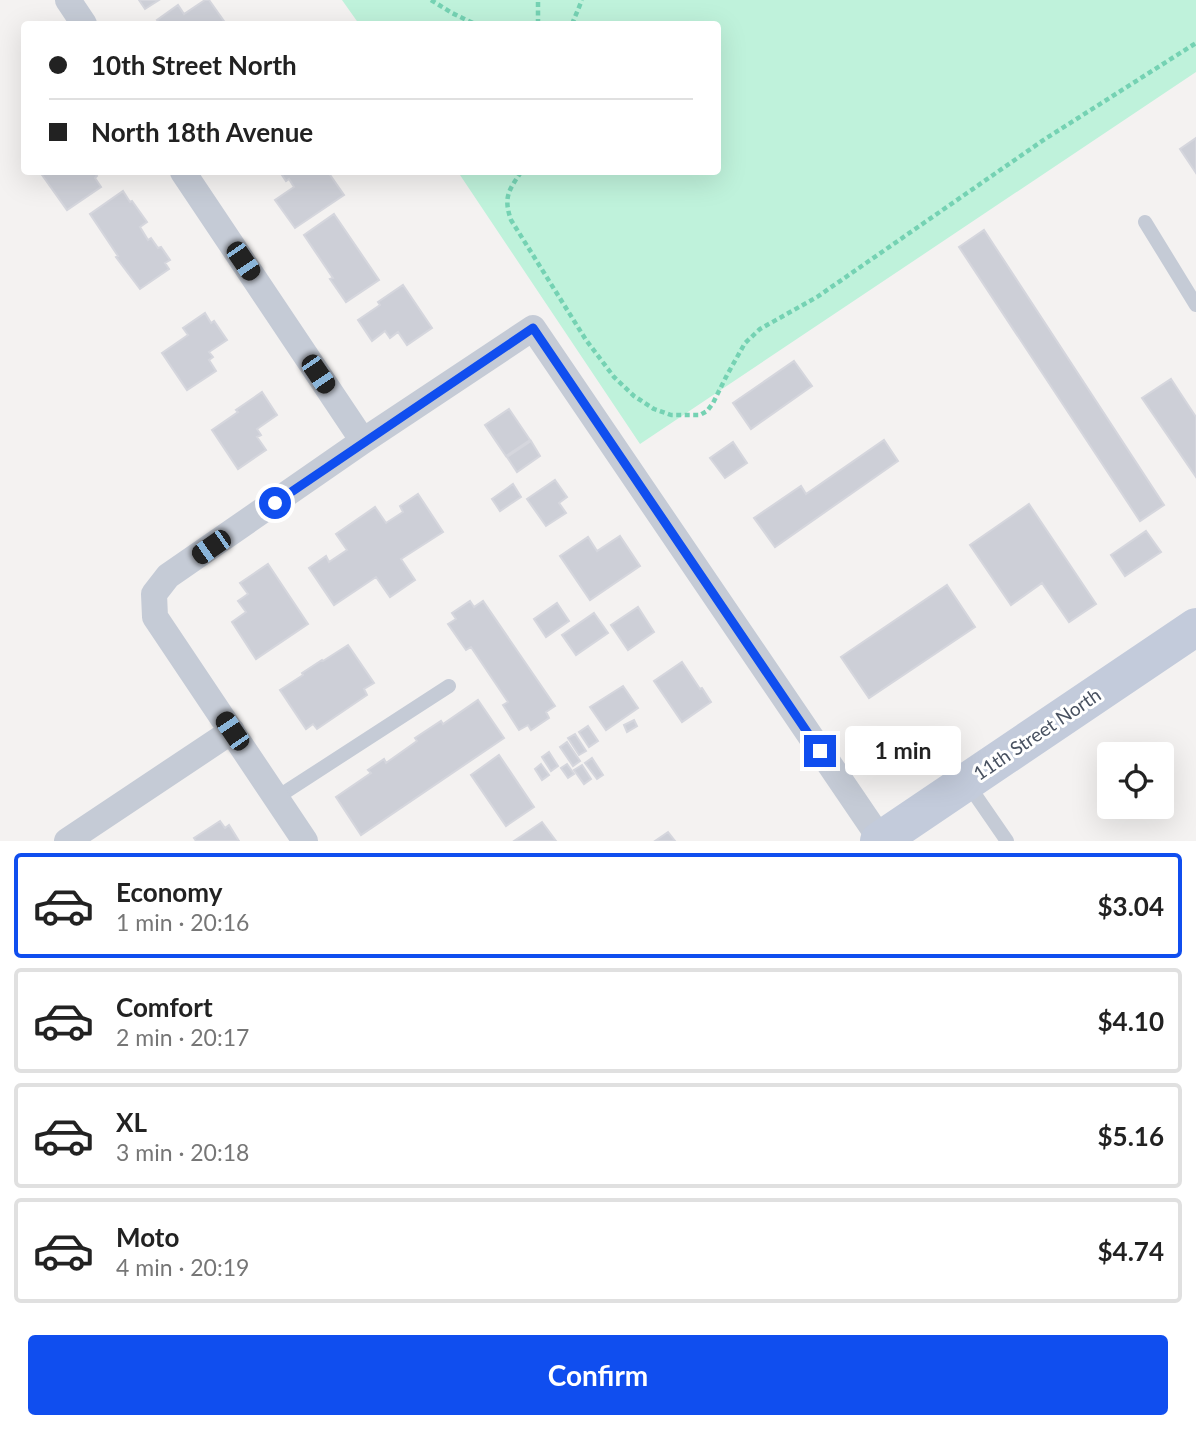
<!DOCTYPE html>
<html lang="en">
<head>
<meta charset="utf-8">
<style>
	body { margin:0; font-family:Lato,sans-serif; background:#f2f2f2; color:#222; height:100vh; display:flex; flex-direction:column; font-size:26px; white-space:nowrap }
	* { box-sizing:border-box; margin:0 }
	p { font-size:23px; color:#767676 }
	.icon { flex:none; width:38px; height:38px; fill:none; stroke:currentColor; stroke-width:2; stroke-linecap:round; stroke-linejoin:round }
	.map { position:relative; height:841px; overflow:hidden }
	.details { display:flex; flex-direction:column; background:#fff; flex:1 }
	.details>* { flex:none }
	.top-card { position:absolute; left:21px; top:21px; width:700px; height:154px; border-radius:7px; box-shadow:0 7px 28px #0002; display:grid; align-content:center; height:154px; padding:0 28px; background:#fff }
	.tools { position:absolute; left:1097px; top:742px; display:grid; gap:14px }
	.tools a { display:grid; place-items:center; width:77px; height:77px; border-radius:7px; background:#fff; box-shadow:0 7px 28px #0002; font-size:35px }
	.end { position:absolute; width:32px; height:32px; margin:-16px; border:9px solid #104eef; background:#fff; box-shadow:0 0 0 4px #fff }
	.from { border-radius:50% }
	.bubble { position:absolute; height:49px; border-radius:7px; background:#fff; box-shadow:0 7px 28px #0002; font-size:23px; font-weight:700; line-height:49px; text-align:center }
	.car { position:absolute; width:21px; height:42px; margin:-21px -10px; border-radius:9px; box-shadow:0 0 5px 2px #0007; background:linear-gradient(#222 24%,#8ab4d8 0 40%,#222 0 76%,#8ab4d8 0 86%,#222 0) }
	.top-card b { display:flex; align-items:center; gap:24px; height:66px; font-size:26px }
	.top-card b+b { border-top:2px solid #e0e0e0 }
	.top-card i { width:18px; height:18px; background:#222 }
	ul { padding:12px 0 0; list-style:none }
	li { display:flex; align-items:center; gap:21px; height:105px; margin:0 14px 10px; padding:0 14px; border:4px solid #e0e0e0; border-radius:7px }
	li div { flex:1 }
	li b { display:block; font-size:26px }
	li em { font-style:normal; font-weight:700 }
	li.on { border-color:#104eef }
	li>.icon { width:63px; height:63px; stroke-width:1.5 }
	.primary-button { display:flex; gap:14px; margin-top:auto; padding:14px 28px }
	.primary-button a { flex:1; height:80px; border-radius:7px; background:#104eef; color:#fff; font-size:28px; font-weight:700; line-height:80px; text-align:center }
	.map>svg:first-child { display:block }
	.green { fill:#bff2db }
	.building { fill:#cdcfd7; stroke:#d5d6dd; stroke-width:2 }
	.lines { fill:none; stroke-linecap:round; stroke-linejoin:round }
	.path { stroke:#75d2b3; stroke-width:4.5; stroke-dasharray:5 3.5; stroke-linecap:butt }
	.lane { stroke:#c5cbd6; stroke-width:14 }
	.street { stroke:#c5cbd6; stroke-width:26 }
	.secondary { stroke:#c3cbdb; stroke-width:38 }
	.route { stroke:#104eef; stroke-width:9 }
	.labels { text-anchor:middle; stroke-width:6; stroke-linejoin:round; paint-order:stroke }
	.street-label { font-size:19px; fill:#485160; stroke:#fff }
</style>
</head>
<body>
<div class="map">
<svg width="1196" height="841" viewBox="0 0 1196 841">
	<rect width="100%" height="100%" fill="#f4f2f1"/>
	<path class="green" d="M342 0H1196V72L640 444 458 172H718V24H359Z"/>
	<path class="building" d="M139 0H159L145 9Z
		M205 0H209L226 24H160L157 20 178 5 184 14Z
		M1196 138V173L1180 149Z
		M40 172H94L97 176 95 178 101 187 67 210Z
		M280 172H328L344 195 295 228 275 200 294 187 289 179 286 181Z
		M123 191 130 202 132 201 147 222 140 227 148 240 151 238 158 248 161 247 170 260 165 263 169 269 140 289 116 257 118 256 90 214Z
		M334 214 379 280 346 302 330 279 333 278 304 235Z
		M984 230 1164 505 1140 521 959 247Z
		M403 285 432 328 407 345 398 332 390 338 385 331 372 341 358 320 380 305 378 302Z
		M205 313 211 323 214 321 227 340 209 352 213 357 209 360 216 371 187 390 162 353 188 335 183 328Z
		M794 361 812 386 751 429 733 403Z
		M1171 379 1196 417V477L1142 398Z
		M262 392 277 415 257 429 261 435 257 437 266 450 238 469 212 430 238 412 236 410Z
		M509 409 530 440 506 456 485 425Z
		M884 440 898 461 775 547 754 518 801 486 806 494Z
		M531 441 540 456 517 472 507 457Z
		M733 442 747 463 725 478 710 458Z
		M555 480 567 497 559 503 566 513 546 526 527 499Z
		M513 484 521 497 500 511 492 499Z
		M418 494 443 532 401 559 415 580 390 597 376 577 334 605 309 568 326 556 329 562 347 550 336 534 375 507 386 523 403 512 400 506Z
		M1029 504 1096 604 1069 622 1042 583 1011 605 970 545Z
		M1146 531 1161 552 1125 576 1111 555Z
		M620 536 640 566 590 600 560 556 588 537 597 551Z
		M268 564 308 624 256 659 232 622 246 612 238 601 248 594 240 583Z
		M947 585 975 627 869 698 841 657Z
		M470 601 474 607 483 601 555 706 546 712 549 718 531 730 528 725 519 730 503 705 508 702 471 647 466 650 448 624 456 619 452 613Z
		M557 603 569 621 546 637 534 619Z
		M638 607 654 632 628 650 611 625Z
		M594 613 608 633 576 655 562 635Z
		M348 645 374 683 364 689 367 695 317 729 313 724 306 729 280 690 303 675 302 673 322 660 323 661Z
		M682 662 700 689 702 688 711 702 682 722 654 681Z
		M623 686 638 708 606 730 590 707Z
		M478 700 504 738 361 835 336 797 371 773 368 770 384 759 386 763 417 741 415 738 441 721 443 724Z
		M634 720 637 726 627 732 624 725Z
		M588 726 598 741 589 747 579 732Z
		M575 734 586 751 579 755 568 738Z
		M567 742 580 761 573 766 560 747Z
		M549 752 558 766 551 771 542 757Z
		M499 755 534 807 506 826 471 775Z
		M592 758 603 775 597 779 585 763Z
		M541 764 549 775 542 780 535 769Z
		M567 764 574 774 568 778 561 768Z
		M582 765 591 779 584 784 574 770Z
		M220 821 225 828 229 825 239 841H196L194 838Z
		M542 822 556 841H514Z
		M668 832 675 841H655Z"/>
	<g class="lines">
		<path class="path" d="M431 0 452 13 475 24
			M538 24V0
			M572 24 582 0
			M521 172C509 190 503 197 511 220L586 340 614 377 634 396 654 409 671 415H700L707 411 713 403 727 375 745 343 760 329 817 297 1045 139 1196 43"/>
		<path class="lane" d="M1145 222 1196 305
			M967 783 1007 841
			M276 798 449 686"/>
		<path class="street" d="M68 0 84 24
			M183 172 363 441
			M67 841 232 731
			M305 841 155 617 154 594 168 576 363 441 533 328 881 840"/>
		<path class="secondary" d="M879 841 1196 627"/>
	</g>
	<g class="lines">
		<path class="route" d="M275 503 533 328 820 751"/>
	</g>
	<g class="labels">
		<g class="street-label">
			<text transform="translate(1037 734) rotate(-34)" y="7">11th Street North</text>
		</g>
	</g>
</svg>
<div class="tools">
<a><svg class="icon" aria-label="locate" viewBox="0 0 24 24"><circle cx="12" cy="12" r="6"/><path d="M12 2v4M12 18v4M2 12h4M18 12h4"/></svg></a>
</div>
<i class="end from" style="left:275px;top:503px"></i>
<i class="end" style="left:820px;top:751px"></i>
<div class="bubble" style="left:845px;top:726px;width:116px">1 min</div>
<i class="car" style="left:243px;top:261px;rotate:146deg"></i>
<i class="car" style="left:318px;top:374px;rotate:146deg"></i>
<i class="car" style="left:211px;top:547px;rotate:235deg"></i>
<i class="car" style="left:232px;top:731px;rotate:326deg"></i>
<div class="top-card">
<b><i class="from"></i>10th Street North</b>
<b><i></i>North 18th Avenue</b>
</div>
</div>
<section class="details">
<ul>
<li class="on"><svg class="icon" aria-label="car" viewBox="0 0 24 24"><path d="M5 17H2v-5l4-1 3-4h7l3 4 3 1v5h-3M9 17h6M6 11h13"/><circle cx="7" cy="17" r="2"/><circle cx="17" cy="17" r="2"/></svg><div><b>Economy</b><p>1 min · 20:16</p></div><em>$3.04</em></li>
<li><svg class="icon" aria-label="car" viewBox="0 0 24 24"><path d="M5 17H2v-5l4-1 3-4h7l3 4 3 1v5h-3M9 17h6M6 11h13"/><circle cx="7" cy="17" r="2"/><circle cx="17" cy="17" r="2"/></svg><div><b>Comfort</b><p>2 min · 20:17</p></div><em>$4.10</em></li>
<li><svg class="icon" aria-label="car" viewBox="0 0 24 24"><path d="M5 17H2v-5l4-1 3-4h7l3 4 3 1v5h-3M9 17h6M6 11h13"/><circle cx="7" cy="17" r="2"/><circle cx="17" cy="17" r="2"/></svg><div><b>XL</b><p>3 min · 20:18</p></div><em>$5.16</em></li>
<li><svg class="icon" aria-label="car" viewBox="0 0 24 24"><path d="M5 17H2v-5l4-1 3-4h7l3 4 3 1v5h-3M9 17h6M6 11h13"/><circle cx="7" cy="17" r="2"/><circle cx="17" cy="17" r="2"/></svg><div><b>Moto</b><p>4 min · 20:19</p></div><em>$4.74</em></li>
</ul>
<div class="primary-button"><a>Confirm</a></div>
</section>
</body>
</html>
